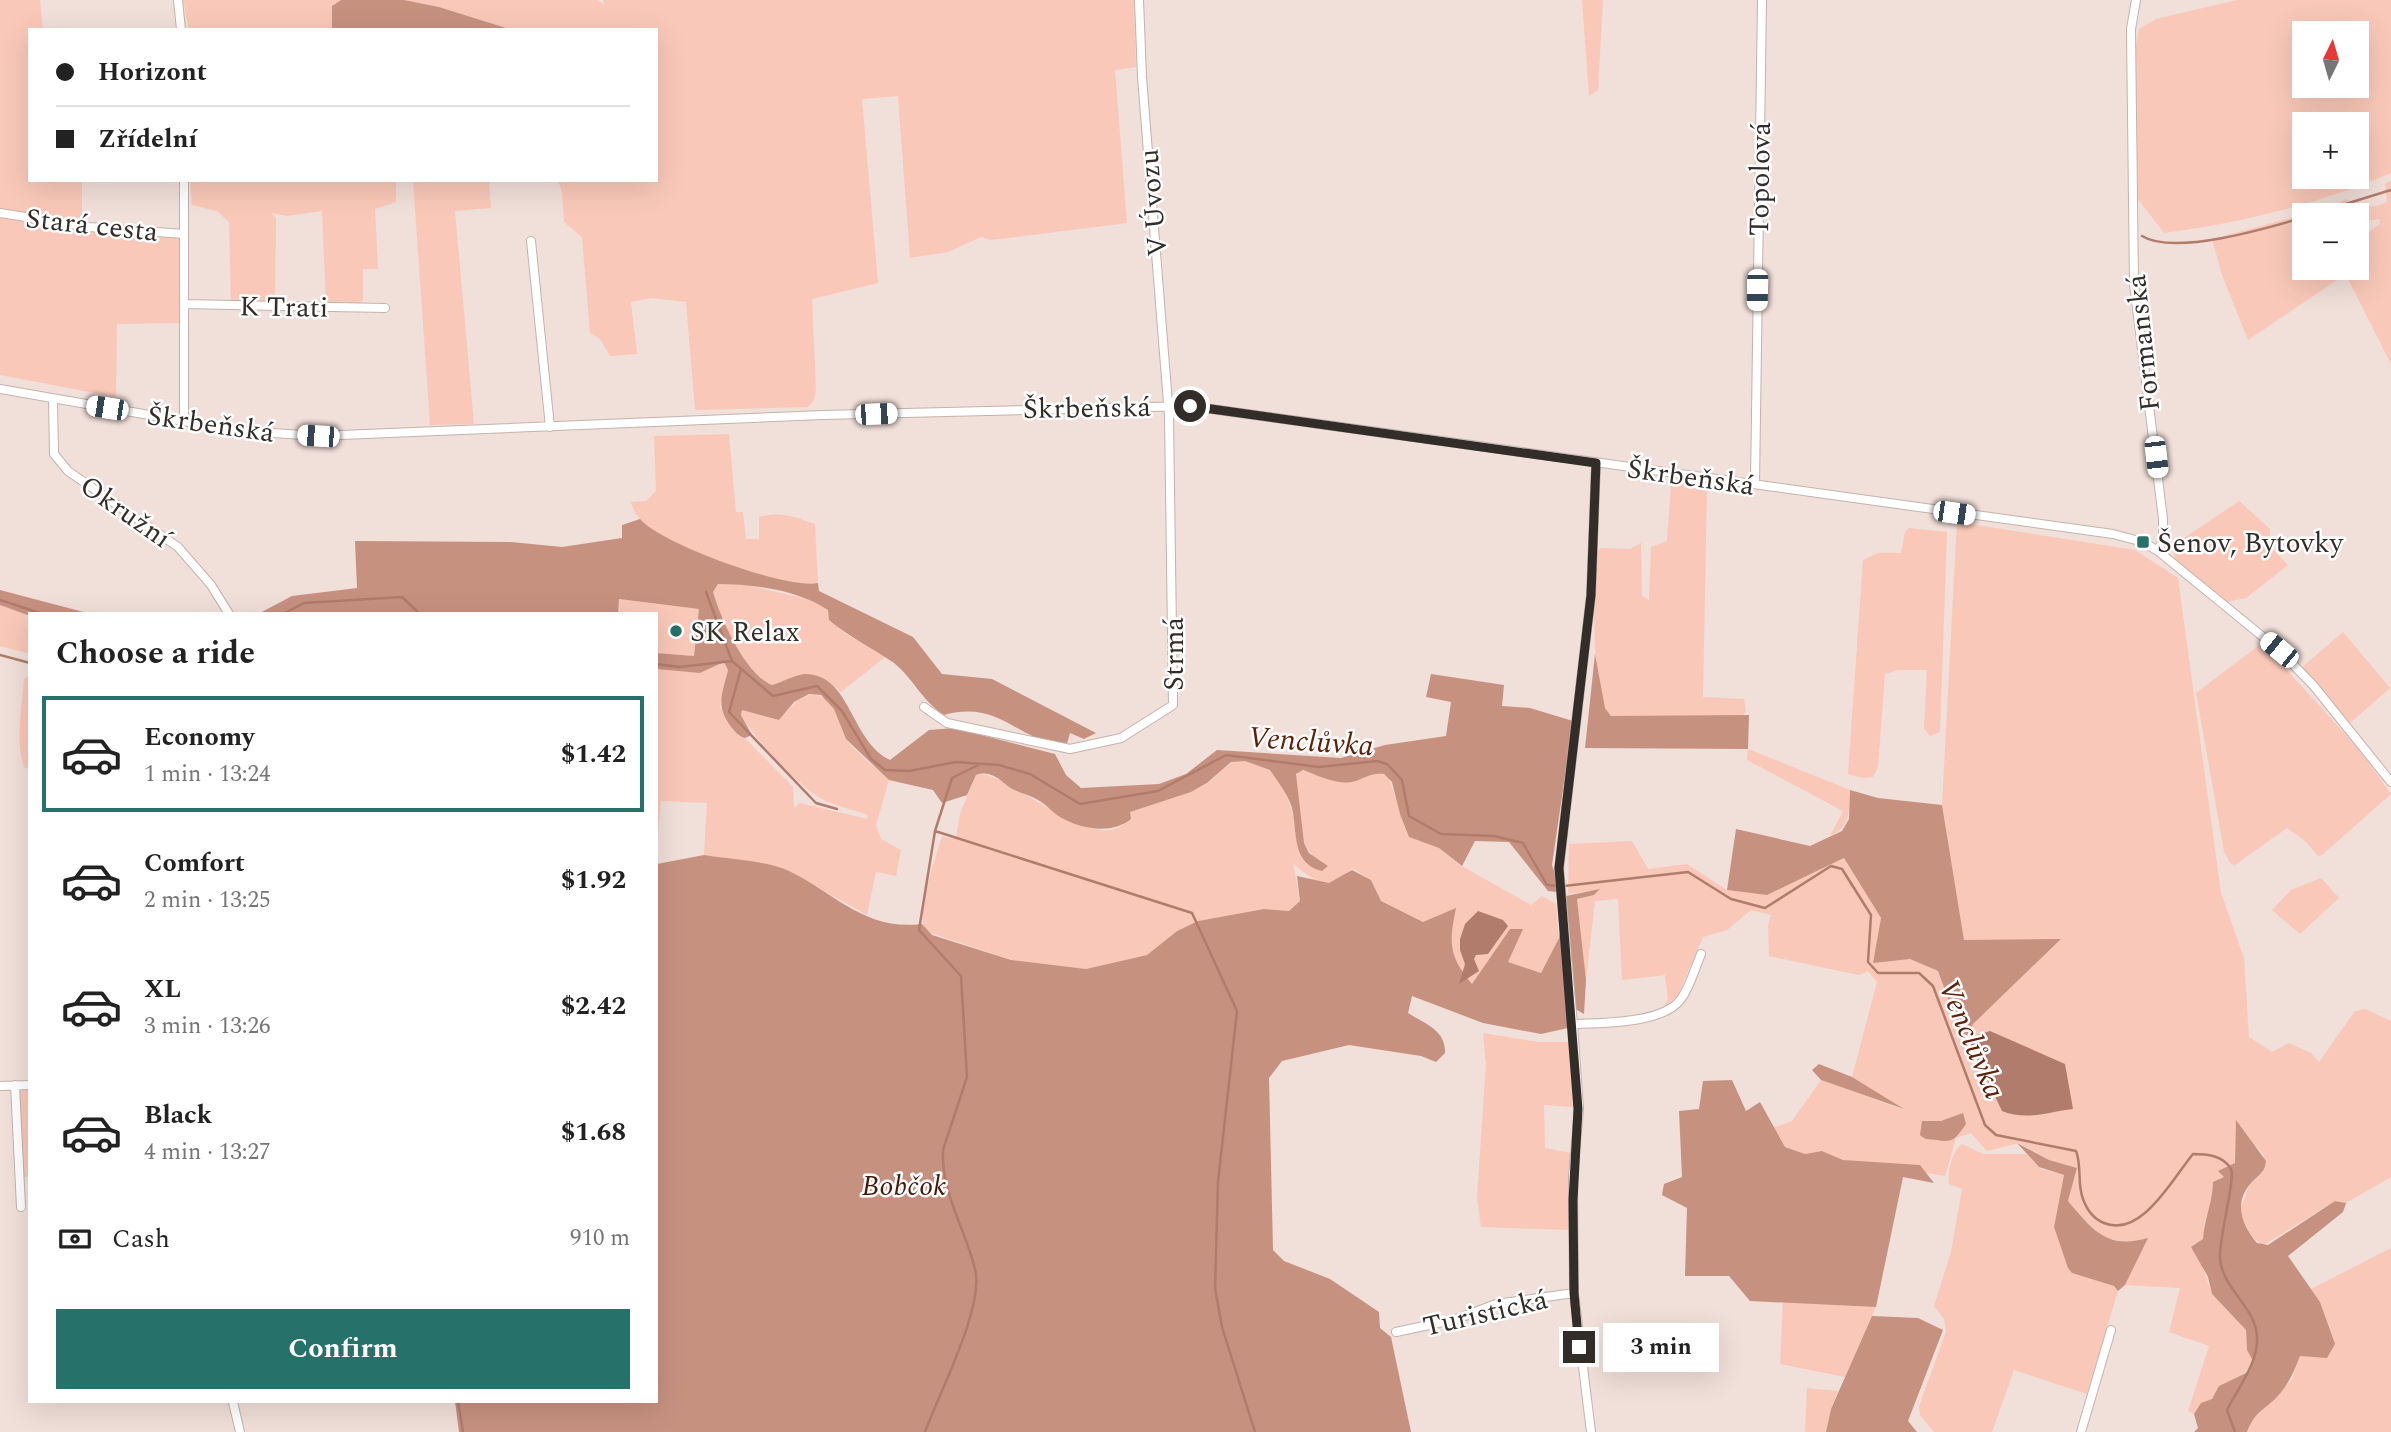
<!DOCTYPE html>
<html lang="en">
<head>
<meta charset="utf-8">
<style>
	body { margin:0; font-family:Spectral,serif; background:#f6f6f6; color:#222; height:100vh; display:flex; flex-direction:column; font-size:26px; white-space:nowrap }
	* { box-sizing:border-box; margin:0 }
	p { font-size:23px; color:#767676 }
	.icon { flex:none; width:38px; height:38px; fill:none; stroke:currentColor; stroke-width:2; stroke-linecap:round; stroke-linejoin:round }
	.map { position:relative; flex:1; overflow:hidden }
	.details { position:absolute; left:28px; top:612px; width:630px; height:791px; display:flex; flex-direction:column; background:#fff; border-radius:0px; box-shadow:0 7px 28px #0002 }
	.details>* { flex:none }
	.top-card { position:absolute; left:28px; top:28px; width:630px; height:154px; border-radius:0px; box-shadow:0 7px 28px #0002; display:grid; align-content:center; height:154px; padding:0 28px; background:#fff }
	.needle { width:46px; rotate:5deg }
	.controls { position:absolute; left:2292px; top:21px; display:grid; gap:14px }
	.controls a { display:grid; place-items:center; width:77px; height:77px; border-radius:0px; background:#fff; box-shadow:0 7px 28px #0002; font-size:35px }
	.end { position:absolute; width:32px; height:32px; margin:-16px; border:9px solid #332d2a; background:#fff; box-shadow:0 0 0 4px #fff }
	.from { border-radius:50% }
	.bubble { position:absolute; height:49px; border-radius:0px; background:#fff; box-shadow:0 7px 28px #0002; font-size:23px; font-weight:700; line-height:49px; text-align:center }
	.car { position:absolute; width:21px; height:42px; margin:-21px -10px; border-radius:9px; box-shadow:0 0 5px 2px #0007; background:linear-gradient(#fff 24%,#345 0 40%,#fff 0 76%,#345 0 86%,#fff 0) }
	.top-card b { display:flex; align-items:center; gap:24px; height:66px; font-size:26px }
	.top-card b+b { border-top:2px solid #e0e0e0 }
	.top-card i { width:18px; height:18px; background:#222 }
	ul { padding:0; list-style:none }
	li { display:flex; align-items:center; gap:21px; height:116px; margin:0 14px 10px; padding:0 14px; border:4px solid transparent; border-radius:0px }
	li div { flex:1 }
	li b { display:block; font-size:26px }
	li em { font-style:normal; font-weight:700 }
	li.active { border-color:#27716b }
	li>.icon { width:63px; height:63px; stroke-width:1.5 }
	h2 { padding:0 28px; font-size:32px; line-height:84px }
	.pay { display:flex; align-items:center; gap:18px; height:77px; padding:0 28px; font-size:26px }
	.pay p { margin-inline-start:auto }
	.action { display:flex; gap:14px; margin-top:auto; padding:14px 28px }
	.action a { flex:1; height:80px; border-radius:0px; background:#27716b; color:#fff; font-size:28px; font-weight:700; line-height:80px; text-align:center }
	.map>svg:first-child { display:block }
	.green { fill:#f9c8b8; fill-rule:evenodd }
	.forest { fill:#c79180 }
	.water { fill:#b17c6c }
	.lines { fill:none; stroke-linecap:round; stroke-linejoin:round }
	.stream { stroke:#b17c6c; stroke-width:2.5 }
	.minor-casing { stroke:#c4b3ad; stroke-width:10 }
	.minor { stroke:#fff; stroke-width:8 }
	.route { stroke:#332d2a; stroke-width:9 }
	.poi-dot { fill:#27716b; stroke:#fff; stroke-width:2.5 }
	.labels { text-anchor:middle; stroke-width:5; stroke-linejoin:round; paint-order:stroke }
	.street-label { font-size:28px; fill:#332d2a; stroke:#fff }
	.poi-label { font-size:28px; fill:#332d2a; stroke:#fff; text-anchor:start }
	.park-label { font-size:28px; font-style:italic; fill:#491707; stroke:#fff }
	.water-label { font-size:30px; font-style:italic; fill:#612009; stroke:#fff }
</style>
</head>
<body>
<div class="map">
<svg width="2391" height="1432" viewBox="0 0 2391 1432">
	<rect width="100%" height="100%" fill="#f1dfd9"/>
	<path class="green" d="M0 0H40L43 30H30V180H82V219L73 220 0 210Z
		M183 0H341L332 6V30H189Z
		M404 0H598L604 5 603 0H1134L1136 67 1115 70 1127 223 991 240 981 237 948 252 910 258 898 96 862 99 878 283 812 299 816 389 814 400 808 407 695 410 686 302 651 298 631 302 637 354 610 356 600 339 590 333 582 237 564 222 562 192 558 180H656V30H512L439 7Z
		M1582 0H1603L1598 90 1589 96Z
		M2237 0H2391V173C2319 204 2241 223 2164 233L2138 199 2136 46 2139 29 2156 19ZM2305 33H2357V86H2305ZM2357 124V177H2305V124Z
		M190 180H396V202L375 209 378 269H363V299L359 306 326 305 322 211 287 216 271 213 276 218 275 304H231L229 222 217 211 192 205Z
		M413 180H489L491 208 455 211 474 424 430 425Z
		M2391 181V364L2347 277 2337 280 2248 340 2222 275 2212 239 2329 208 2346 199C2360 208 2372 209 2387 202L2385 183ZM2305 215H2357V223L2379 219 2380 224 2360 238 2357 236V268H2305Z
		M0 217 179 238 181 240 180 323 117 324 116 397 0 375Z
		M729 434 736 512H743L746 539H759V517C781 511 794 517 815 524L818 583C813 584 807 586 802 586 770 581 668 545 645 525 638 518 633 511 631 502L646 501 656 491 654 436Z
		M1676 481 1707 487 1703 697 1744 699 1746 711 1742 717 1618 718 1611 716C1589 693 1594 584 1597 552L1601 548 1630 549 1641 543 1642 596 1649 600 1651 547 1667 541 1671 485Z
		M2239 501 2270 529V546L2288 565 2246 598 2227 602 2176 562 2172 546Z
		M1957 522 2135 550 2178 578 2221 893 2244 958 2249 1037 2272 1052 2289 1043 2311 1053 2319 1062 2355 1011 2365 1009 2391 1021V1177L2346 1203 2335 1201 2262 1246 2251 1235 2239 1212 2250 1184 2263 1172 2264 1155 2250 1140 2235 1163 2219 1172 2225 1177 2213 1182V1199L2204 1223 2202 1265 2212 1294 2246 1330 2247 1350 2253 1361 2248 1371 2220 1386 2212 1399 2201 1403 2194 1414 2188 1411 2209 1346 2169 1332 2180 1288 2125 1285 2147 1239C2104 1247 2094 1232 2068 1201L2077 1168 2049 1160 2019 1143 1987 1151 1971 1133 1956 1138 1945 1176 1843 1160 1822 1151 1805 1154 1785 1147 1773 1128 1792 1121 1821 1080 1902 1109 1852 1077 1877 982 1868 971 1859 975 1769 956 1768 926 1771 915 1751 910 1727 930 1703 937 1678 995 1664 1007 1668 999 1665 975 1622 980 1618 899 1595 901 1586 980 1577 899 1594 895 1599 890 1568 894 1569 844 1632 841 1648 869 1687 864 1727 890 1767 895 1844 858 1881 918 1874 962 1910 959 1938 971 1964 1041 1973 1024 2060 940 1964 941 1942 805Z
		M1909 528 1947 532 1940 732 1930 736 1924 728 1927 670H1898L1885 674 1878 767 1873 777 1863 778 1848 774 1863 560 1878 553H1901L1905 532Z
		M718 584H743L815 601 828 610 843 632 885 657 841 692C816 669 802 675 772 685 745 674 721 619 713 592Z
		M619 599 700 609 694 656 656 653V614H618Z
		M0 605 30 616V654L0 646Z
		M2343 632 2390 688 2349 724 2301 668Z
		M2262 643 2359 749 2391 794 2322 855 2318 856 2305 841 2287 828 2235 865 2230 863 2224 851 2196 693Z
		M724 662 728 669 720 707 739 736 745 738 793 787 794 808 800 803 867 819 868 815C855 810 839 807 826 801 801 790 755 739 741 715L742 710 779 720C795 701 814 681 834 708 840 717 840 729 846 738 856 754 876 767 889 780L876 825 881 839 901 850 896 876 876 872 867 915 787 870 704 855 707 803 661 801 656 858V669L700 673Z
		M30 675V770L24 767C15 741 22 706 24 679Z
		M1748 749 1850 790C1849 810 1851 827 1830 836L1843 811 1747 760Z
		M1239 760C1249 762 1264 764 1271 771 1292 793 1297 836 1307 864L1324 862C1293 849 1299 809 1295 781L1298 771C1315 769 1331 783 1349 781 1364 780 1372 769 1388 776L1410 837 1439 848 1458 864 1531 905 1542 896 1556 904 1559 938 1541 973 1508 962 1472 985 1457 965 1449 941 1423 922 1381 901 1371 880 1352 868C1348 871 1344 878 1340 881 1325 890 1303 873 1293 863L1300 901 1289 911 1264 909 1198 921 1177 931 1147 955 1086 969 1011 960 925 931C916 911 936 858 942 836L951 839 956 837 960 814 976 775C1004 765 1109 872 1130 812 1155 800 1185 798 1208 783 1219 775 1226 763 1239 760Z
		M2321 878 2339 898 2300 934 2272 910 2291 890Z
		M1483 1033 1538 1042H1568L1573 1049 1574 1107 1544 1105 1545 1148 1571 1153 1570 1230 1481 1227 1477 1197 1486 1064Z
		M30 1089V1177H20L18 1091Z
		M1962 1144 1983 1154H2026L2041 1169 2064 1175 2054 1227 2072 1273 2114 1286 2118 1291 2087 1394 2014 1370 1992 1432H1934L1920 1415 1919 1406 1946 1332 1944 1319 1934 1306 1951 1252 1962 1189 1949 1184C1947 1171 1952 1152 1962 1144Z
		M2391 1248V1432H2247L2253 1416 2274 1399 2292 1379 2300 1356 2330 1337 2320 1302 2311 1289Z
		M1783 1302 1876 1307 1845 1377 1780 1364Z
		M1807 1388 1838 1391 1831 1409 1826 1432H1805Z"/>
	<path class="forest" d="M341 0H404L439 7 512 30H332V6Z
		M640 519C661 544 788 590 818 583L819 591 913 637 942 674 992 679 1096 733 1084 739 1070 733 1066 747C1015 739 1000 700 944 715 922 701 913 678 894 663 872 648 849 637 829 620L828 610C799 590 753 584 718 584L713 592C721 619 745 674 772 685 782 682 795 675 804 674 851 673 850 741 890 760L929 730 954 728 1055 754 1066 775 1081 788 1159 784 1186 774 1217 750 1341 758 1385 745 1446 736 1451 702 1426 697 1431 674 1504 685 1502 706 1530 708 1573 721 1552 865 1557 880V892L1548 891 1509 842 1475 841 1462 866 1439 848 1409 837 1400 814 1392 782 1384 774C1370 772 1364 779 1352 782 1337 785 1317 775 1303 770L1296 774 1304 843 1309 853 1328 866 1322 871C1293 864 1297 836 1293 813 1291 798 1278 782 1270 770L1245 761 1231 762 1207 783 1191 792 1130 812 1131 819C1111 835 1081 829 1060 817 1052 812 1046 804 1038 800 1029 794 1018 793 1009 787 999 779 990 770 976 775L967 795 942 803 933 790 889 780 846 739 834 709 821 695 809 694 794 702 779 720 742 710 741 715 752 735 745 738C739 736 737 734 732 728 715 706 722 695 728 670L724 662 700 673 656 669V653L694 656 699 609 619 599 618 614H258L292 596 357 588 355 541 511 542 562 547 622 538V525Z
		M0 590 91 614 30 616 0 605Z
		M1595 654 1605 708 1611 716 1749 715 1748 749 1585 748Z
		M1850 790 1878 798 1942 805 1964 940 2061 939 1973 1024 1964 1042 1938 971 1910 959 1873 963 1881 918 1844 858 1767 895 1727 890 1736 829 1810 846 1842 831 1849 819Z
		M704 855C728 859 768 861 789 871 836 894 865 931 922 924L932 935 1011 960 1086 969 1147 955 1177 931 1198 921 1264 909 1289 911 1300 901 1297 876 1329 883 1352 870 1371 880 1381 901 1423 922 1456 908C1449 943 1448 955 1472 984L1510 929H1523L1508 962 1541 973 1559 938 1566 896 1600 889 1594 895 1577 899 1586 980 1584 1014 1570 1006 1568 1028 1541 1034 1483 1023 1412 996 1408 1013C1425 1024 1446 1030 1445 1053L1436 1062 1421 1056 1349 1045 1282 1061 1269 1078 1273 1250 1284 1261 1330 1279 1379 1312 1380 1328 1391 1337 1411 1432H459L455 1402H656V858L657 864Z
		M1819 1064 1852 1077 1904 1109 1821 1080 1812 1070Z
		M1732 1080 1746 1111 1760 1102 1785 1147 1805 1154 1822 1151 1843 1160 1920 1165 1934 1183 1903 1177 1876 1307 1750 1301 1729 1276H1685L1687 1208 1662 1195 1664 1184 1682 1177 1679 1111 1699 1109 1703 1081Z
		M1963 1113 1966 1124C1957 1137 1953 1144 1937 1140 1929 1139 1927 1141 1920 1135L1922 1121H1941Z
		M2236 1120 2266 1161C2265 1173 2258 1175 2251 1183 2233 1203 2242 1225 2257 1243L2268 1245 2335 1201 2346 1203 2343 1212 2288 1256 2320 1302 2335 1344 2327 1358 2300 1356C2294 1372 2288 1386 2275 1399 2261 1412 2255 1412 2247 1432H2194L2198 1428 2194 1414 2201 1403 2212 1399 2219 1386 2250 1371 2253 1361 2247 1350 2246 1330 2212 1294 2208 1277 2191 1247 2203 1239C2204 1219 2213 1202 2213 1182L2224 1177 2218 1171 2235 1163Z
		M2017 1143 2049 1160 2077 1168 2068 1201C2092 1229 2106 1250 2148 1238L2125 1285 2118 1291 2114 1286 2072 1273 2068 1268 2054 1227 2064 1175 2039 1167Z
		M1872 1316 1918 1318 1943 1330 1908 1421 1917 1432H1826L1831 1409Z"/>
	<path class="water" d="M1478 911 1503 920 1508 926 1488 954 1476 955 1474 959 1479 971 1459 984 1465 964 1460 950V939L1465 924Z
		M1990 1031 2065 1064 2073 1109C2047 1112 2027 1121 2002 1111L1971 1046V1037Z"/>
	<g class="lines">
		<path class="stream" d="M2310 215 2391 190
			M2142 236C2174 256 2268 228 2305 217
			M706 592 732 661
			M0 600 43 614
			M283 614 304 603 402 597 420 614
			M0 655 30 663
			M656 664 679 667 732 661 773 696 817 686 842 711 871 759 885 770 909 771 956 762 999 765 1030 774 1080 804 1158 791 1226 755 1319 767 1377 761 1387 764 1402 780 1409 816 1441 834 1494 836 1523 843 1547 885 1557 886
			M741 669 729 712 816 803 837 809
			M935 831 1192 913 1237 1011 1218 1182 1215 1288 1222 1327 1255 1432
			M1564 886 1688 872 1731 899 1765 908 1831 866 1842 869 1871 915 1868 962 1878 973H1919L1933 986 1985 1125 1996 1135 2076 1151C2082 1166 2077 1184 2083 1199 2087 1210 2094 1219 2104 1223 2141 1239 2173 1178 2193 1154 2206 1154 2223 1155 2231 1169 2236 1178 2218 1241 2220 1259 2223 1289 2255 1307 2257 1336 2259 1362 2238 1388 2227 1410L2235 1432
			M458 1402 463 1432
			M925 1432C939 1393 985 1306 975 1269 965 1228 941 1193 943 1150L967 1077 961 976 919 930 935 831 952 778 980 764"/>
		<g class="minor-casing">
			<path id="minor" d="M178 0 181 30
				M2136 0 2131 29 2134 284 2163 519V540L2158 551
				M0 213 89 227 184 234
				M531 241 550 427
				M184 304 385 308
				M0 389 241 431 318 436 823 415 1190 406 2113 534 2143 542 2158 551 2279 650 2313 685 2391 782
				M53 399 54 454 68 471 178 547 211 585 229 614
				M184 421V180
				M1596 463 1591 595 1559 868 1573 1024C1601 1023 1663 1024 1681 999 1690 987 1695 968 1701 954
				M1755 484 1762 0
				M924 707 947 723 1070 749 1121 738 1173 705 1169 416 1142 77 1139 0
				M1573 1024 1579 1109 1573 1176 1574 1293 1591 1432
				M15 1085 21 1207
				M0 1086 30 1085
				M1396 1332 1457 1319 1496 1304 1574 1293
				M233 1402 240 1432
				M2081 1432 2111 1330"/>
		</g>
		<use href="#minor" class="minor"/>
	</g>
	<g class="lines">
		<path class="route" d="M1190 406 1596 463 1591 595 1559 868 1578 1109 1573 1200 1574 1293 1579 1347"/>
	</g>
	<g class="poi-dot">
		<rect x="2136" y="535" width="14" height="14" rx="3.5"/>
		<circle cx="676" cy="631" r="7"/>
	</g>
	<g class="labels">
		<g class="street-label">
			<text transform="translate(1759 179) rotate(-89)" y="10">Topolová</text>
			<text transform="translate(1152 203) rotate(-95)" y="10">V Úvozu</text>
			<text transform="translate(92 224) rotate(6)" y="10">Stará cesta</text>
			<text transform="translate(284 306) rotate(1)" y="10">K Trati</text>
			<text transform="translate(2142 343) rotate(-96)" y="10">Formanská</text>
			<text transform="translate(1087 407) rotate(-1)" y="10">Škrbeňská</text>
			<text transform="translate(211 423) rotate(8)" y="10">Škrbeňská</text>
			<text transform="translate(1691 476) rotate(8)" y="10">Škrbeňská</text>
			<text transform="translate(126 511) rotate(35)" y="10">Okružní</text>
			<text transform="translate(1173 654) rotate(-90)" y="10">Strmá</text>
			<text transform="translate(1485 1312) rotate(-13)" y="10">Turistická</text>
		</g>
		<g class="poi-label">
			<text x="2157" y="552">Šenov, Bytovky</text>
			<text x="690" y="641">SK Relax</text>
		</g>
		<g class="park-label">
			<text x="904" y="1195">Bobčok</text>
		</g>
		<g class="water-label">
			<text transform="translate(1311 741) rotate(4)" y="10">Venclůvka</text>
			<text transform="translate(1972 1039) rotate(67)" y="10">Venclůvka</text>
		</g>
	</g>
</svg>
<div class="controls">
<a><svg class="needle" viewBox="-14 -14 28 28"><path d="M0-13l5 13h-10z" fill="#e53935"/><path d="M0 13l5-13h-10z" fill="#767676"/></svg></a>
<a>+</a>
<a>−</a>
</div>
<i class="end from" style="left:1190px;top:406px"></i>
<i class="end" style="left:1579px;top:1347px"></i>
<div class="bubble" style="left:1603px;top:1323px;width:116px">3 min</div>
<i class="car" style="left:1757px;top:290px;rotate:181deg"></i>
<i class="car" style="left:107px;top:408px;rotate:279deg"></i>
<i class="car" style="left:876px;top:414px;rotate:88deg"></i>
<i class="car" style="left:318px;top:436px;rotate:274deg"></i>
<i class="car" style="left:2156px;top:457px;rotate:173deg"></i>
<i class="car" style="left:1954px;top:513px;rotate:98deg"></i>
<i class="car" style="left:2279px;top:650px;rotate:309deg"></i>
<div class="top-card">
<b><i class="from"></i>Horizont</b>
<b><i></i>Zřídelní</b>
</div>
<section class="details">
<h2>Choose a ride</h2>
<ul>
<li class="active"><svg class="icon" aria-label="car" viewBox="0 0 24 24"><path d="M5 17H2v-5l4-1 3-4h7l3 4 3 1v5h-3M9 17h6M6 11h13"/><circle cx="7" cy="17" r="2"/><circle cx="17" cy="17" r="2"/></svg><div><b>Economy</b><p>1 min · 13:24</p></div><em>$1.42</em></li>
<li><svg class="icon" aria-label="car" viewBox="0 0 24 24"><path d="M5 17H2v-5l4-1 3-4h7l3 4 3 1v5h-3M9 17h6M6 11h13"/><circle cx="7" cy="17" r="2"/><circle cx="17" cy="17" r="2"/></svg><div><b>Comfort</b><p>2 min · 13:25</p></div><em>$1.92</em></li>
<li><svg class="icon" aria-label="car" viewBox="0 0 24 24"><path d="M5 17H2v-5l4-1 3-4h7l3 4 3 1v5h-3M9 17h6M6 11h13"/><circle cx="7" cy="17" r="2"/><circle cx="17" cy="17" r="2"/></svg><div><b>XL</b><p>3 min · 13:26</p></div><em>$2.42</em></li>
<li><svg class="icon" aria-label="car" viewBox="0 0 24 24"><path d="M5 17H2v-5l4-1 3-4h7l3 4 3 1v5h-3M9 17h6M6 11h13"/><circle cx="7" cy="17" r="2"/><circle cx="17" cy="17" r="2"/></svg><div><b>Black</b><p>4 min · 13:27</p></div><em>$1.68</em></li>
</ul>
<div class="pay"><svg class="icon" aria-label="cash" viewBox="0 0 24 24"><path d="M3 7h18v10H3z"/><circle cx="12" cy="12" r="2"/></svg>Cash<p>910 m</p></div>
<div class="action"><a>Confirm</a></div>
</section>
</div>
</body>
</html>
